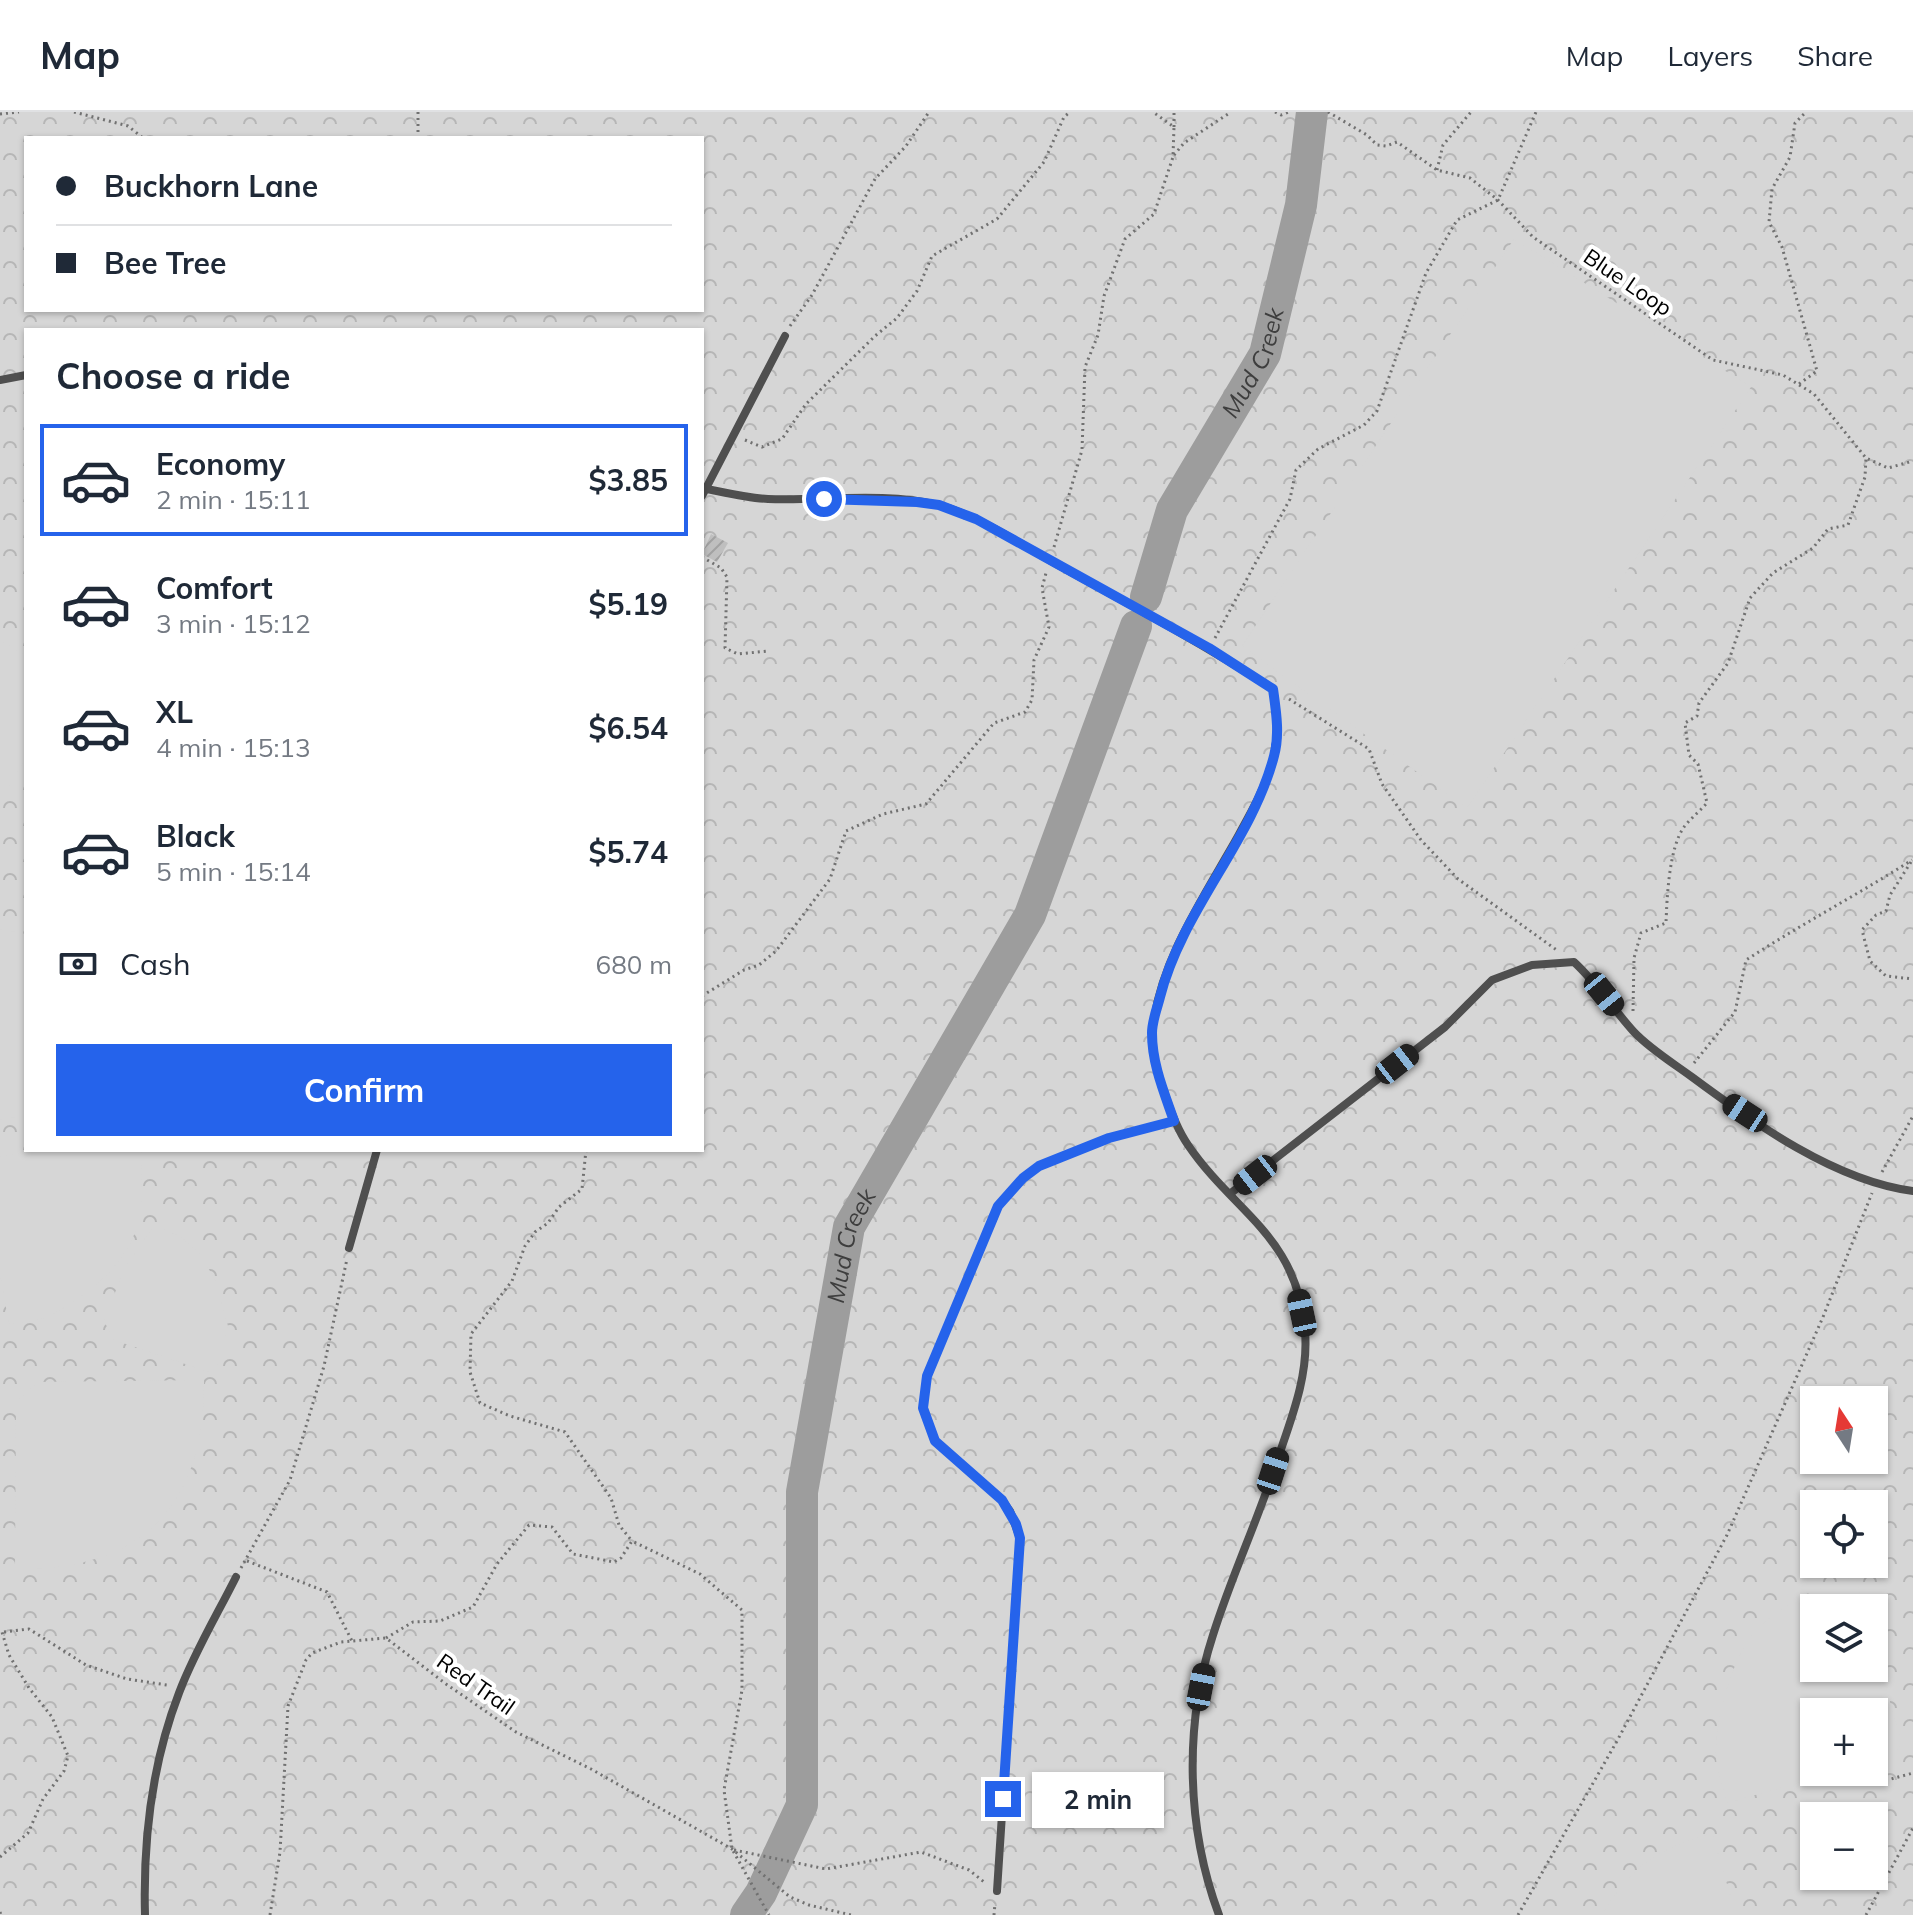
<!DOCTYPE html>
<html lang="en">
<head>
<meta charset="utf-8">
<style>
	body { margin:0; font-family:Mulish,sans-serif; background:#f2f2f3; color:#1f2937; height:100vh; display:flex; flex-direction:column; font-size:30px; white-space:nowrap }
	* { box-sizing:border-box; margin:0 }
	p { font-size:26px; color:#747a83 }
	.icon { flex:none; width:44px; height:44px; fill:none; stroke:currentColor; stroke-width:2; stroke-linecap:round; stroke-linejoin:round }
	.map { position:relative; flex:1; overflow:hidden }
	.sheet { position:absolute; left:24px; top:216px; width:680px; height:824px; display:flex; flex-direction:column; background:#fff; border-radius:0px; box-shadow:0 2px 6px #0004 }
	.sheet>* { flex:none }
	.top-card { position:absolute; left:24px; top:24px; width:680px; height:176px; border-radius:0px; box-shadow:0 2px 6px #0004; display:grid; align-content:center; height:176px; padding:0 32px; background:#fff }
	.needle { width:52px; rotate:348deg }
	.buttons { position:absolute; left:1800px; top:1274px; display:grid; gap:16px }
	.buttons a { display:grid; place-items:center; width:88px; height:88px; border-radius:0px; background:#fff; box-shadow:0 2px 6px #0004; font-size:40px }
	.end { position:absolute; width:36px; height:36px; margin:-18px; border:10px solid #2563eb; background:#fff; box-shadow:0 0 0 4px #fff }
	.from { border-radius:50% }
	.bubble { position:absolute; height:56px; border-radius:0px; background:#fff; box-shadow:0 2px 6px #0004; font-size:26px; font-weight:700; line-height:56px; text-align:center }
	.car { position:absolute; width:24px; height:48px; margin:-24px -12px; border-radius:10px; box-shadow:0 0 6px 2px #0007; background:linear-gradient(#222 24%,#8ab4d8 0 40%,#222 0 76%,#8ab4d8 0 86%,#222 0) }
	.top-card b { display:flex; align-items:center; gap:28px; height:76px; font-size:30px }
	.top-card b+b { border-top:2px solid #e0e1e3 }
	.top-card i { width:20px; height:20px; background:#1f2937 }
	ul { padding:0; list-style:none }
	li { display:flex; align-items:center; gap:24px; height:112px; margin:0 16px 12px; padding:0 16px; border:4px solid transparent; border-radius:0px }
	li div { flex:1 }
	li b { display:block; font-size:30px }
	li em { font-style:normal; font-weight:700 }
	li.current { border-color:#2563eb }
	li>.icon { width:72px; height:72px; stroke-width:1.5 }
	h2 { padding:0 32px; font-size:36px; line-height:96px }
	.pay { display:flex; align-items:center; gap:20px; height:88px; padding:0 32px; font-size:30px }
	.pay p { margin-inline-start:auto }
	.primary-button { display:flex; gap:16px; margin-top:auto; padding:16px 32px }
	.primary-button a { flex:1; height:92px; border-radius:0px; background:#2563eb; color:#fff; font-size:32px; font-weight:700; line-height:92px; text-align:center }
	header { display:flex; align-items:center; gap:48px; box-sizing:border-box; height:112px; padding:0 40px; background:#fff; border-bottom:2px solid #e0e1e3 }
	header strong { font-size:38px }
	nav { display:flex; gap:44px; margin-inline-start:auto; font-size:28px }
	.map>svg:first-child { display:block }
	.park { fill:url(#park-crowns); fill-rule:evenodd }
	.garden { fill:#d6d6d6 }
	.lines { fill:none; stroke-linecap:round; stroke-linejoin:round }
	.river { stroke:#9d9d9d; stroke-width:32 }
	.building { fill:url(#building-hatch) }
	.path { stroke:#717171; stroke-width:3; stroke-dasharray:2 4; stroke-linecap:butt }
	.lane { stroke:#4f4f4f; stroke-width:8 }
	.route { stroke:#2563eb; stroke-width:10 }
	.labels { text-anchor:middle; stroke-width:8; stroke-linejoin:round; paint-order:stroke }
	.street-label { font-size:22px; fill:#000; stroke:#fff }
	.water-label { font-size:24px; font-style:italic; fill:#3e3e3e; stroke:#fff }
</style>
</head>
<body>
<header>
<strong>Map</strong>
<nav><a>Map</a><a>Layers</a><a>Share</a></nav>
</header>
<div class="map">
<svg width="1913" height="1803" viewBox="0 0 1913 1803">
	<defs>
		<pattern id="park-crowns" width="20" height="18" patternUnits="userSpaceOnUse" patternTransform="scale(2)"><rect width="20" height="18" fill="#d6d6d6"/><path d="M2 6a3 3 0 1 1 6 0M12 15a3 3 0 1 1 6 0" fill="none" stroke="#b6b6b6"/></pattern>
		<pattern id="building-hatch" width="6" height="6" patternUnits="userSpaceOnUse" patternTransform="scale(2)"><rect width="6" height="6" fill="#bfbfbf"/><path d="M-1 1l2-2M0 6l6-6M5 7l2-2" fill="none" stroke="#a2a2a2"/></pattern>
	</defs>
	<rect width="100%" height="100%" fill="#fff"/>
	<path class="park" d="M0 0H1913V1803H0ZM26 26H702V198H26ZM26 218H702V1038H26ZM1814 1288H1874V1348H1814ZM1814 1392H1874V1452H1814ZM1814 1496H1874V1556H1814ZM1814 1600H1874V1660H1814ZM1814 1704H1874V1764H1814Z"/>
	<path class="garden" d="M1514 127 1751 275 1467 696 1242 534Z
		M0 528 26 544V646L0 688Z
		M0 817 26 822V1003L0 1008Z
		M42 1038H141C142 1065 144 1091 136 1117 125 1154 84 1186 51 1203 40 1209 22 1210 9 1212L0 1163V1045Z
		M154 1114 180 1124 201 1143 215 1168 228 1214 215 1262 114 1228 104 1209 125 1155Z
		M204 1268C205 1394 142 1459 15 1457L16 1290 38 1270Z
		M1855 1464 1864 1496H1814V1556H1874V1532L1901 1629 1896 1643 1874 1649V1600H1814V1660H1836L1727 1691C1723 1676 1716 1659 1716 1643 1715 1609 1731 1548 1754 1521 1780 1492 1819 1474 1855 1464Z
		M1712 1721 1736 1803H1602C1633 1752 1656 1738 1712 1721Z"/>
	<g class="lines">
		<g class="river">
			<path id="s1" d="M1146 485 1172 398 1265 242 1301 93 1312 0"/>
			<path id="s2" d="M746 1803 761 1781 802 1693V1380L849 1115 1030 803 1136 514"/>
		</g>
	</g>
	<path class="building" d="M711 422 728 431 717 450 702 442Z"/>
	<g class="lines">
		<path class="path" d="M74 0 128 14 143 26
			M1275 0 1281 3 1289 0
			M1328 0 1367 23 1377 33 1386 34 1397 30 1437 58 1470 66 1498 88 1533 125 1713 248 1783 263 1814 282 1866 346 1888 356 1913 349
			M0 2 19 0
			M1174 15V0
			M418 26V0
			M1174 43 1184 31 1231 0
			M1437 58 1443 33 1471 0
			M790 214 812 183 875 67 906 34 929 0
			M1799 272 1817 259 1782 135 1769 110 1772 77 1790 45 1795 11 1806 0
			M745 328 762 335 782 327 806 292 875 224 897 206 917 179 932 144 997 107 1044 50 1064 5 1070 0
			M1054 435 1082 338 1085 255 1098 223 1104 184 1125 127 1154 102 1173 45 1174 15 1153 0
			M702 445 721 456 727 465 725 536 738 542 768 539
			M1215 526 1290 387 1296 358 1318 337 1364 313 1377 299 1426 161 1457 108 1498 88 1536 0
			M1289 587 1369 637 1382 672 1421 728 1458 767 1558 839
			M1911 750 1890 783 1886 799 1876 803 1862 818 1870 849 1886 864 1913 867
			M702 884 744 858 759 853 776 839 830 767 846 719 883 702 926 692 994 611 1025 600 1032 588 1034 548 1049 515 1042 476 1046 461
			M1633 899 1634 846 1641 821 1666 811C1667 785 1669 736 1684 715 1691 706 1700 699 1707 691L1698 652 1689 643 1685 611 1697 604 1699 591 1728 551 1750 486 1773 461 1813 436 1828 417 1848 413 1865 365 1866 346
			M1694 951 1735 900 1746 848C1800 813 1857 783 1912 748
			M586 1038 582 1077 559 1095 548 1111 535 1120 525 1134 512 1169 471 1222 470 1260 480 1291 510 1304 565 1320 611 1386 619 1413 632 1429
			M1882 1060 1913 1004
			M247 1449 327 1480 352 1529
			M241 1456 290 1368 324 1254 347 1147
			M4 1520 29 1517 86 1553 127 1567 167 1573
			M386 1526 413 1510 440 1509 473 1495 497 1452 529 1413 552 1415 573 1442 614 1450 621 1446 632 1429 700 1462 742 1498V1578L724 1678 732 1737 769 1803
			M1880 1670 1913 1661
			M734 1738 826 1757 921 1740 969 1758 984 1770
			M0 1745 28 1721 43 1687 64 1659 68 1644 52 1605 29 1576 9 1543 2 1520
			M0 1800 1 1803
			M270 1803 280 1740 288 1594 306 1548 312 1541 341 1530 386 1526 446 1572 516 1620 591 1657 732 1737 790 1785 809 1793 851 1803
			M994 1803 995 1791
			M1518 1803 1617 1629 1727 1423 1823 1205 1872 1081
			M1866 1803 1913 1716"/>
		<path class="lane" d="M0 268 26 263
			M702 376C723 380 746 386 768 387 822 389 885 380 938 393 980 404 1020 432 1058 453 1131 493 1203 532 1273 577 1276 599 1279 621 1274 643 1266 676 1249 704 1233 733 1201 789 1161 849 1153 914 1150 936 1156 959 1164 979 1170 998 1177 1017 1188 1033 1235 1102 1298 1124 1305 1220 1309 1266 1289 1312 1275 1355 1256 1412 1231 1466 1213 1523 1184 1612 1186 1715 1219 1803
			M702 384 785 224
			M1231 1081 1445 915 1492 868 1532 853 1574 850C1597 871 1613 897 1634 920 1650 937 1673 951 1692 965 1754 1011 1835 1069 1913 1079
			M349 1136 377 1038
			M997 1779 1020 1426 1010 1399 1002 1388 935 1329 923 1296 927 1264 998 1094 1023 1066 1039 1054 1109 1026 1174 1009
			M145 1803C143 1728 152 1651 179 1581 194 1541 217 1503 236 1465"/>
	</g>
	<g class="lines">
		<path class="route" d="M824 387 917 390 939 393 976 407 1209 536 1273 577C1276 599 1280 622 1274 644 1252 729 1182 798 1160 885 1157 897 1152 909 1152 921 1152 952 1164 980 1174 1009L1109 1026 1039 1054 1023 1066 998 1094 927 1264 923 1296 935 1329 1002 1388 1016 1412 1020 1426 1003 1687"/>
	</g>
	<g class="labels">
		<g class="street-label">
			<text transform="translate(1628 170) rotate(34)" y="8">Blue Loop</text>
			<text transform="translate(476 1572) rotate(35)" y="8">Red Trail</text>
		</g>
		<g class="water-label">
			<text dy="8" stroke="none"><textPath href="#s1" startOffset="260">Mud Creek</textPath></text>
			<text dy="8" stroke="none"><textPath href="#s2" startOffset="688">Mud Creek</textPath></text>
		</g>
	</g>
</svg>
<div class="buttons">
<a><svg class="needle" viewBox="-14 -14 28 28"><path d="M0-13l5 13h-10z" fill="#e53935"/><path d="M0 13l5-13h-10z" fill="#747a83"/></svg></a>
<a><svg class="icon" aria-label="locate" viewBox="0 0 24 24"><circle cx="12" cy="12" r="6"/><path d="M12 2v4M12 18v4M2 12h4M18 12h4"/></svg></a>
<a><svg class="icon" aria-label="layers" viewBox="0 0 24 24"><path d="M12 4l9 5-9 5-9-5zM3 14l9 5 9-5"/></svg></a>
<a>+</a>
<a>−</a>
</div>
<i class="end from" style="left:824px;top:387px"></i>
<i class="end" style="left:1003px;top:1687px"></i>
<div class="bubble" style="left:1032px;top:1660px;width:132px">2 min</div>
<i class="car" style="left:1604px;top:882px;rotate:141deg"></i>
<i class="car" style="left:1397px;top:952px;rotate:52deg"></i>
<i class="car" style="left:1745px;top:1001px;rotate:303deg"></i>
<i class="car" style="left:1255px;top:1063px;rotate:232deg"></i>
<i class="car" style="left:1302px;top:1201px;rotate:348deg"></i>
<i class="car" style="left:1273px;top:1359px;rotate:18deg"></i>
<i class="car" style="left:1201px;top:1575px;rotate:11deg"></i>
<div class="top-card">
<b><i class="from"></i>Buckhorn Lane</b>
<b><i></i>Bee Tree</b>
</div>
<section class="sheet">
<h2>Choose a ride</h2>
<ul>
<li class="current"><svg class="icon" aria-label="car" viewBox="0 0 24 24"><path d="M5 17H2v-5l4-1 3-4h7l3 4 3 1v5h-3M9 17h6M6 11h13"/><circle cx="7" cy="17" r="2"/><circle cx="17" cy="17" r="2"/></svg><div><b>Economy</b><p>2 min · 15:11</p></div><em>$3.85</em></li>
<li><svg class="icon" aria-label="car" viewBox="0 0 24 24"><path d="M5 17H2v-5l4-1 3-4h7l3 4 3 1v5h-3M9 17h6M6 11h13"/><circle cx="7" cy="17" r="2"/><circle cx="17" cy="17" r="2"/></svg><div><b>Comfort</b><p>3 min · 15:12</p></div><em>$5.19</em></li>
<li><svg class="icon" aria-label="car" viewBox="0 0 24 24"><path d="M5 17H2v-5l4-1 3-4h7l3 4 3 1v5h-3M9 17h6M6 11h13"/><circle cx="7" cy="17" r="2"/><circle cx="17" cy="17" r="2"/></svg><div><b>XL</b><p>4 min · 15:13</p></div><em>$6.54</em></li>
<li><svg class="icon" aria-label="car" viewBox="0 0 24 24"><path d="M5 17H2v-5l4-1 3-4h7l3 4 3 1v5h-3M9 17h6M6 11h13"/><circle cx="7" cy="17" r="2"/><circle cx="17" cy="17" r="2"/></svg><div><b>Black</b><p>5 min · 15:14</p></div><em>$5.74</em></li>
</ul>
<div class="pay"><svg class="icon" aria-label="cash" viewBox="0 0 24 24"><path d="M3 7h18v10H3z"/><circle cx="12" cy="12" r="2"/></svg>Cash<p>680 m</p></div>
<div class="primary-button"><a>Confirm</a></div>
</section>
</div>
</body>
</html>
